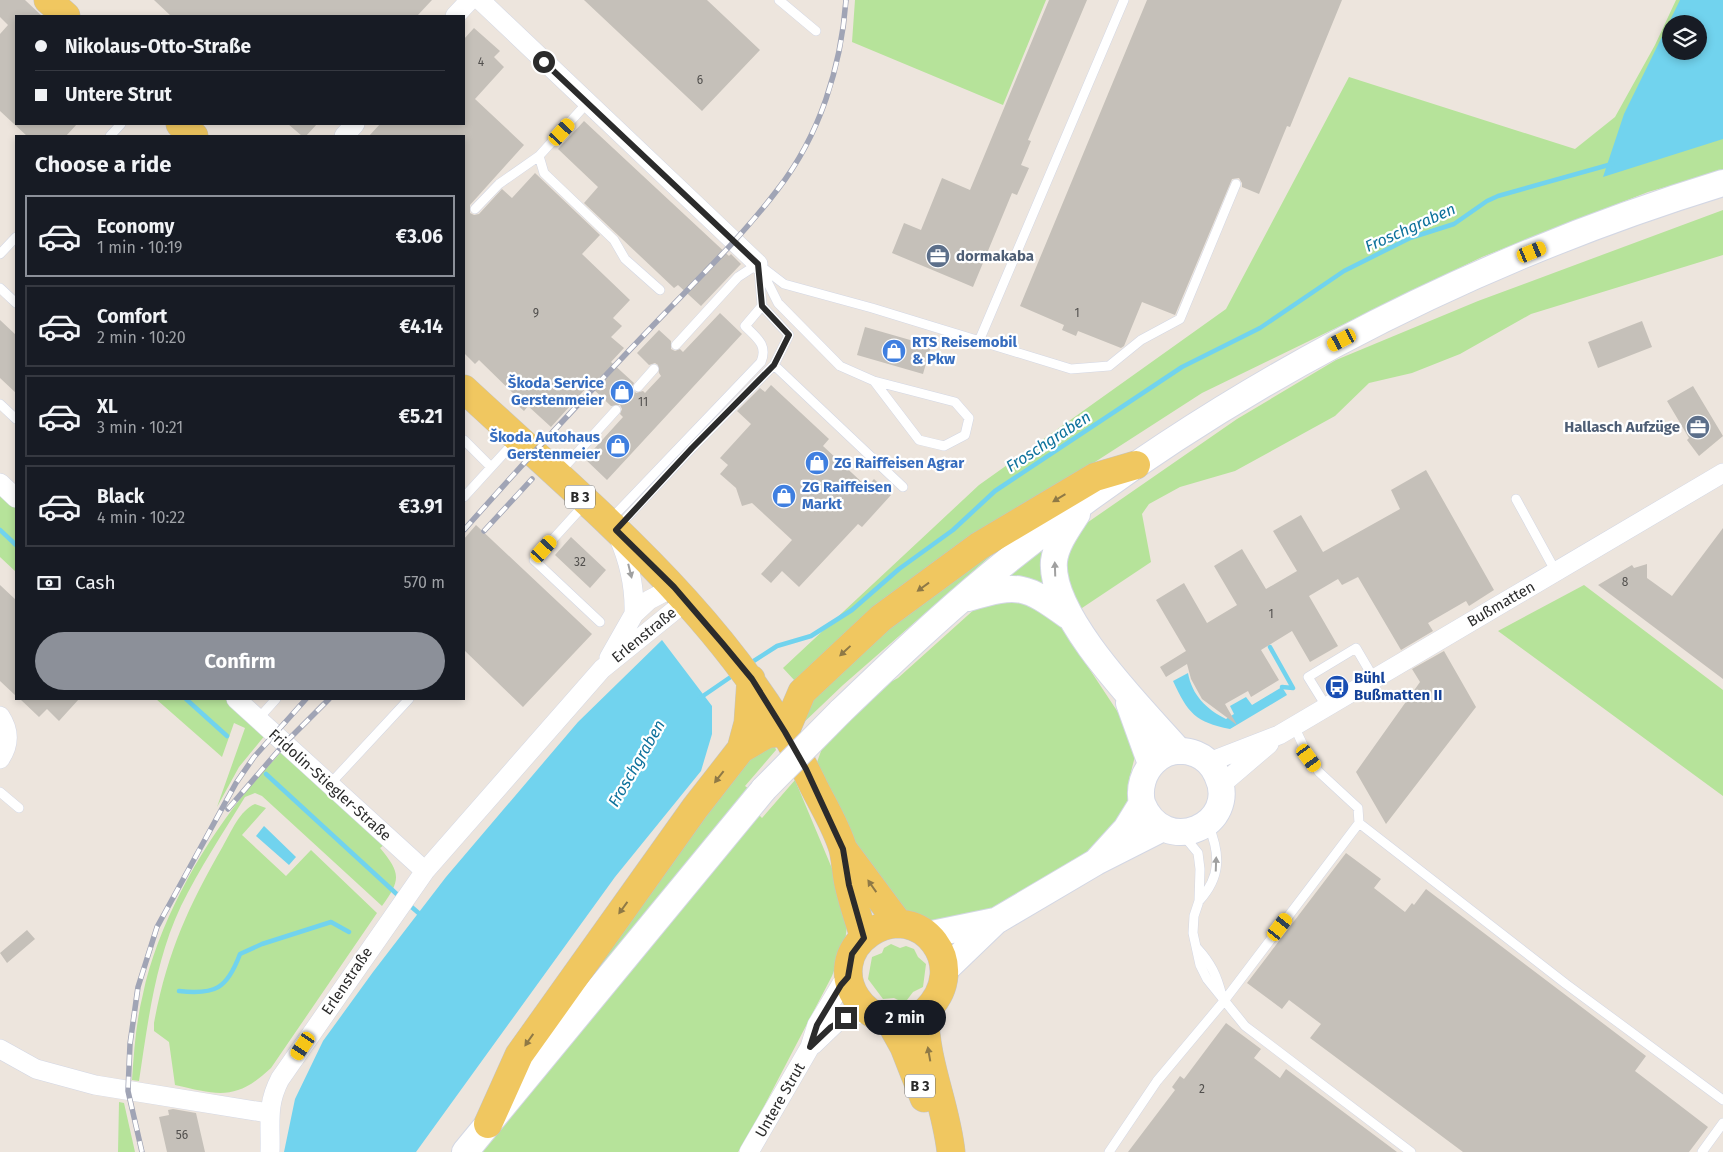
<!DOCTYPE html>
<html lang="en">
<head>
<meta charset="utf-8">
<style>
	body { margin:0; font-family:"Fira Sans",sans-serif; background:#20242c; color:#f1f3f6; height:100vh; display:flex; flex-direction:column; font-size:19px; white-space:nowrap }
	* { box-sizing:border-box; margin:0 }
	p { font-size:16px; color:#9ea1a6 }
	.icon { flex:none; width:28px; height:28px; fill:none; stroke:currentColor; stroke-width:2; stroke-linecap:round; stroke-linejoin:round }
	.map { position:relative; flex:1; overflow:hidden }
	.side { position:absolute; left:15px; top:135px; width:450px; height:565px; display:flex; flex-direction:column; background:#171b24; border-radius:0px; box-shadow:0 2px 8px #0003 }
	.side>* { flex:none }
	.guide { position:absolute; left:15px; top:15px; width:450px; height:110px; border-radius:0px; box-shadow:0 2px 8px #0003; display:grid; align-content:center; height:110px; padding:0 20px; background:#171b24 }
	.buttons { position:absolute; left:1662px; top:15px; display:grid; gap:10px }
	.buttons a { display:grid; place-items:center; width:45px; height:45px; border-radius:50%; background:#171b24; box-shadow:0 2px 8px #0003; font-size:25px }
	.end { position:absolute; width:22px; height:22px; margin:-11px; border:6px solid #2b2b2b; background:#fff; box-shadow:0 0 0 2px #fff }
	.from { border-radius:50% }
	.bubble { position:absolute; height:35px; border-radius:18px; background:#171b24; box-shadow:0 2px 8px #0003; font-size:16px; font-weight:700; line-height:35px; text-align:center }
	.car { position:absolute; width:15px; height:30px; margin:-15px -8px; border-radius:6px; box-shadow:0 0 4px 1px #0007; background:linear-gradient(#f5c518 24%,#345 0 40%,#f5c518 0 76%,#345 0 86%,#f5c518 0) }
	.guide b { display:flex; align-items:center; gap:18px; height:48px; font-size:19px }
	.guide b+b { border-top:1px solid #363941 }
	.guide i { width:12px; height:12px; background:#f1f3f6 }
	ul { padding:0; list-style:none }
	li { display:flex; align-items:center; gap:15px; height:82px; margin:0 10px 8px; padding:0 10px; border:2px solid #363941; border-radius:0px }
	li div { flex:1 }
	li b { display:block; font-size:19px }
	li em { font-style:normal; font-weight:700 }
	li.active { border-color:#8c9099 }
	li>.icon { width:45px; height:45px; stroke-width:1.5 }
	h2 { padding:0 20px; font-size:22px; line-height:60px }
	.pay { display:flex; align-items:center; gap:12px; height:55px; padding:0 20px; font-size:19px }
	.pay p { margin-inline-start:auto }
	.action { display:flex; gap:10px; margin-top:auto; padding:10px 20px }
	.action a { flex:1; height:58px; border-radius:30px; background:#8c9099; color:#fff; font-size:20px; font-weight:700; line-height:58px; text-align:center }
	.map>svg:first-child { display:block }
	.green { fill:#b6e39a; fill-rule:evenodd }
	.water { fill:#71d3ee; fill-rule:evenodd }
	.lines { fill:none; stroke-linecap:round; stroke-linejoin:round }
	.stream { stroke:#71d3ee; stroke-width:4.5 }
	.building { fill:#c5c0b9 }
	.lane-casing { stroke:#d3d7e4; stroke-width:10 }
	.street-casing { stroke:#d3d7e4; stroke-width:20 }
	.secondary-casing { stroke:#d3d7e4; stroke-width:28 }
	.primary-casing { stroke:#c4c4c4; stroke-width:29 }
	.lane { stroke:#fff; stroke-width:9 }
	.street { stroke:#fff; stroke-width:19 }
	.secondary { stroke:#fff; stroke-width:26 }
	.primary { stroke:#f0c760; stroke-width:28 }
	.rail-casing { stroke:#a0a4b5; stroke-width:5.5 }
	.rail { stroke:#fff; stroke-width:4; stroke-dasharray:11; stroke-linecap:butt }
	.secondary-bridge-casing { stroke:#d3d7e4; stroke-width:28; stroke-linecap:butt }
	.secondary-bridge { stroke:#fff; stroke-width:26 }
	.oneway { fill:#8e7946 }
	.oneway2 { fill:#a0a0a0 }
	.route { stroke:#2b2b2b; stroke-width:6 }
	.labels { text-anchor:middle; stroke-width:4.5; stroke-linejoin:round; paint-order:stroke }
	.number-label { font-size:12px; fill:#52504e }
	.shield { fill:#fff; stroke:#6b6b6b; stroke-width:1 }
	.shield-label { font-size:14px; font-weight:bold; fill:#2b2b2b }
	.service-label { font-size:15px; font-weight:bold; fill:#4e5e75; stroke:#fff; text-anchor:start }
	.shop-label { font-size:15px; font-weight:bold; fill:#366cbe; stroke:#fff; text-anchor:start }
	.street-label { font-size:15px; fill:#2b2b2b; stroke:#fff }
	.transit-label { font-size:15px; font-weight:bold; fill:#164399; stroke:#fff; text-anchor:start }
	.water-label { font-size:16px; font-style:italic; fill:#0e729c; stroke:#fff }
</style>
</head>
<body>
<div class="map">
<svg width="1723" height="1152" viewBox="0 0 1723 1152">
	<rect width="100%" height="100%" fill="#ede5dd"/>
	<path class="green" d="M855 0H1046L1003 105 852 42Z
		M1676 0H1723V171L1648 192 1482 257 1202 393 943 560 795 681 783 668 979 485 1226 309 1349 77 1575 149 1615 117 1655 45ZM1671 24H1699V51H1671Z
		M1723 210V255L1531 314 1460 354 1412 373 1369 383 1335 416 1235 471 1180 487 1149 504 1142 514 1151 562 1079 610C1064 571 1055 564 1081 527L1237 419 1336 360 1478 301Z
		M0 492 16 506V572L0 557Z
		M1035 517 843 685 799 727 815 682Z
		M1055 533 1054 600 997 583Z
		M1584 585 1723 690V796L1498 631Z
		M1001 597 1025 600 1061 626 1131 732 1135 756 1128 784 1129 801 1108 836 1054 876 1002 905 941 925 906 915 863 861 817 762 824 743 865 696 898 678 977 607Z
		M156 699H228L266 734 239 767 217 807 245 728 234 723 222 757Z
		M774 744 776 750 745 786 749 789 524 1062 742 754Z
		M283 750 384 845 380 848C401 873 401 880 382 906L262 796 255 793 245 797C223 833 199 869 181 906 155 961 148 1022 139 1081L132 1080C134 1051 136 1022 143 994 157 927 198 852 241 798 254 781 269 766 283 750Z
		M795 780 836 878 847 926 845 942 832 976 748 1137 738 1152H480L758 814 762 818Z
		M255 804 266 808 242 835 286 876 311 850 377 913 271 1068C236 1101 219 1095 175 1085L169 1042 154 1031V1023C167 953 188 907 223 846 231 832 240 810 255 804Z
		M891 944 900 948 906 946 914 949 918 957 926 964 923 987 913 992 907 1000 902 1002 894 998 883 999 868 979 872 957 882 953 884 948Z
		M119 1102 124 1103 135 1152H118Z"/>
	<path class="water" d="M1680 0H1723V139L1603 177 1624 114ZM1671 24H1699V51H1671Z
		M662 640 712 706V734L701 771 615 877 416 1152H284L295 1099 323 1041 373 972 446 877 578 722Z
		M1188 673C1192 695 1206 709 1226 719L1234 714 1230 706 1246 697 1252 705 1282 687 1287 695 1230 729C1195 722 1188 713 1173 681Z
		M264 826 296 857 289 865 256 836Z"/>
	<g class="lines">
		<path class="stream" d="M0 530 16 545
			M1270 647 1293 688 1282 687
			M749 664 777 646 811 636 852 610 899 569 953 530 995 491 1182 367 1260 328 1344 271 1410 238 1454 224 1487 201 1498 196 1612 164
			M700 698 735 674
			M186 699 227 736
			M266 774 401 898
			M407 903 422 916
			M179 991C215 995 227 989 240 954L262 944 331 922 349 932"/>
	</g>
	<path class="building" d="M0 0H25L42 16H16V124H77L66 136H27L0 111V34L8 25 0 17Z
		M154 0H432L417 16H171Z
		M584 0H707L760 50 702 111Z
		M1049 0H1087L1028 140 1031 141 1021 165 1029 168 1017 195 1012 193 973 287 892 253 904 223 921 230 942 178 970 190Z
		M1147 0H1342L1290 127 1287 126 1259 194 1242 187V183L1239 178 1232 179 1175 315 1142 302 1124 346 1121 348 1078 331 1076 336 1062 330 1064 325 1020 306Z
		M474 28 500 51 494 57 504 67 475 99 524 145 470 205V213L474 215 479 214 502 189 512 198 535 173 600 235 582 254 630 300 613 318 622 326 611 337 624 348 611 362 634 383 632 388 636 393 643 391 645 393 661 376 659 373 658 365 655 363 649 365 637 353 659 330 671 341V349L675 351 680 349 683 352 720 313 742 334 607 480 585 459 623 417 620 414 622 409 620 405 611 406 589 385 551 427 528 406 524 411 512 400 516 396 479 360 475 364 464 353V136H369L380 124H464V39Z
		M584 121 729 256 731 254 741 264 701 306 678 285 674 288 584 203 598 187 558 149Z
		M288 124H317L306 136H302Z
		M0 320 16 335V393L0 378Z
		M1642 321 1652 347 1598 368 1588 342Z
		M865 327 931 346 923 374 857 355Z
		M771 385 829 439 823 446 867 487 874 479 891 495 862 527 858 524 799 587 782 571 771 583 761 574 792 540 752 503 742 506 736 488 720 474 728 465 720 458 751 424 737 411 760 388 765 392Z
		M1693 386 1723 436 1699 456 1687 440 1689 438 1667 401Z
		M1426 470 1494 590 1469 606 1466 601 1428 623 1433 631 1401 650 1358 577 1342 585 1338 579 1309 596 1338 646 1310 662 1292 631 1261 650 1279 680 1251 697 1248 691 1225 704 1237 725 1202 699 1191 679 1187 664 1166 677 1160 667 1186 651 1156 600 1184 583 1207 623 1237 605 1214 566 1242 549 1266 589 1297 571 1273 531 1301 515 1323 552 1400 509 1391 490Z
		M476 525 592 634 523 707 464 650V539Z
		M1723 528V679L1598 585 1632 565 1634 568 1647 564V578L1672 596Z
		M571 537 606 570 590 588 555 555Z
		M0 585 16 600V696L0 681Z
		M1444 651 1476 707 1386 824 1356 772 1420 682 1412 669Z
		M20 699H79L59 721 47 709 39 717Z
		M1346 853 1381 879 1374 888 1405 912 1412 903 1414 905 1426 889 1646 1056 1635 1071 1708 1127 1689 1152H1463L1310 1038 1321 1024 1289 1000 1282 1009 1247 983Z
		M27 930 35 939 7 963 0 953Z
		M1226 1023 1261 1049 1254 1058 1280 1078 1286 1069 1397 1152H1128L1175 1090 1172 1087 1180 1076 1184 1079Z
		M173 1109 196 1113 205 1152H167L159 1117 169 1115 168 1110Z"/>
	<g class="lines">
		<g class="lane-casing">
			<path id="lane" d="M779 0 816 31
				M588 102 539 156 544 173 614 240 625 259 660 290
				M110 136 121 124
				M475 209 499 184 539 156
				M0 254 16 237
				M758 264 784 284 872 308 1071 369 1109 366 1141 340 1180 319 1236 184
				M760 267 778 303 840 366 874 381 919 440 944 446 965 435 969 418 955 402 874 381
				M0 288 16 303
				M979 341 1124 0
				M676 345 738 277 758 264
				M774 365 903 487
				M638 387 654 369
				M0 404 16 419
				M464 440 491 467
				M559 473 616 410
				M464 497 516 440
				M1516 499 1556 572
				M584 505 534 560 600 622
				M610 520 761 362C768 345 757 338 745 326L762 306
				M618 527 692 448 774 365 789 335 762 306 759 269
				M1326 706 1308 677 1356 648 1373 677
				M258 719 276 699
				M1294 726 1309 758 1319 772 1358 808 1359 823
				M330 784 409 699
				M0 792 19 808
				M1184 836 1198 853 1200 869 1199 901 1194 916 1193 933 1200 965 1207 979 1245 1026 1411 1152
				M1199 901C1222 876 1220 853 1208 824
				M1197 948C1211 963 1217 976 1222 996
				M1109 1152 1157 1081 1224 1001 1359 823 1566 984 1723 1100
				M1702 1152 1723 1123"/>
		</g>
		<g class="street-casing">
			<path id="street" d="M480 0 758 264
				M455 16 470 0
				M344 136 355 124
				M0 483 16 498
				M618 536C629 561 635 586 634 614
				M609 658 634 614 649 600 674 587
				M236 699 425 871
				M0 716C10 731 10 744 0 759
				M1209 762 1279 735 1723 473
				M1221 785 1269 744
				M813 1045 837 1022 867 1011
				M0 1049 36 1069 95 1085 268 1113
				M270 1152C271 1123 266 1106 280 1079L425 871 602 669 686 601
				M749 1152 810 1047 817 1025 841 985 849 977"/>
		</g>
		<g class="secondary-casing">
			<path id="secondary" d="M1077 514C1068 528 1056 544 1054 561 1049 617 1143 710 1179 751
				M968 598C1019 583 1025 585 1068 616
				M1129 703 1151 764
				M840 712C889 665 938 618 990 575 1206 397 1456 265 1723 183
				M1096 862 1126 829 1142 803C1135 772 1163 741 1196 754 1206 758 1213 766 1217 775 1241 825 1164 859 1142 803
				M927 935 995 921
				M945 970 996 921 1096 862 1163 828
				M465 1152 764 789"/>
		</g>
		<g class="primary-casing">
			<path id="primary" d="M48 0 66 16
				M180 124 194 136
				M464 389C594 510 737 624 814 787 824 807 837 828 843 849 846 861 846 874 849 886 853 904 859 920 864 937
				M785 732 802 692 881 618 979 546 1095 477 1136 465
				M741 749 748 723 751 679
				M844 850 899 924
				M925 1012C868 1046 818 968 870 933 919 899 974 966 925 1012 924 1061 946 1104 951 1152
				M889 1020 904 1047 924 1098
				M488 1124 519 1055 695 808 741 749 767 734 785 732"/>
		</g>
		<use href="#lane" class="lane"/>
		<use href="#street" class="street"/>
		<use href="#secondary" class="secondary"/>
		<use href="#primary" class="primary"/>
		<g class="rail-casing">
			<path id="rail" d="M464 530C522 464 582 400 643 336 688 288 738 242 778 189 820 135 841 67 846 0
				M484 531 532 479
				M228 809 285 743 329 699
				M142 1152 128 1091 130 1044 138 987 157 927 236 783 254 757 306 699"/>
		</g>
		<use href="#rail" class="rail"/>
		<g class="secondary-bridge-casing">
			<path id="secondary-bridge" d="M764 789 840 712"/>
		</g>
		<use href="#secondary-bridge" class="secondary-bridge"/>
	</g>
	<defs><path id="oneway-solid" d="M-6-.8H1V-3.2L6.5 0L1 3.2V.8H-6Z" transform="scale(1.25)"/></defs>
	<g class="oneway">
		<use href="#oneway-solid" transform="translate(1059 498) rotate(149)"/>
		<use href="#oneway-solid" transform="translate(923 587) rotate(144)"/>
		<use href="#oneway-solid" transform="translate(845 651) rotate(137)"/>
		<use href="#oneway-solid" transform="translate(719 777) rotate(128)"/>
		<use href="#oneway-solid" transform="translate(872 886) rotate(-125)"/>
		<use href="#oneway-solid" transform="translate(623 908) rotate(126)"/>
		<use href="#oneway-solid" transform="translate(529 1040) rotate(125)"/>
		<use href="#oneway-solid" transform="translate(929 1054) rotate(-100)"/>
	</g>
	<g class="oneway2">
		<use href="#oneway-solid" transform="translate(1055 569) rotate(-92)"/>
		<use href="#oneway-solid" transform="translate(630 571) rotate(76)"/>
		<use href="#oneway-solid" transform="translate(1216 864) rotate(-88)"/>
	</g>
	<g class="lines">
		<path class="route" d="M544 62 758 264 762 306 789 335 774 365 692 448 616 530 674 587 723 644 752 679 785 732 806 769 843 849 849 885 864 938 852 954 848 977 841 985 817 1025 810 1047 831 1027 846 1018"/>
	</g>
	<defs>
		<g id="office-disc" transform="scale(1.25)"><circle r="9.5" fill="#5c6f8a" stroke="#fff"/><path d="M-6-3h4V-5.5h4V-3h4V5H-6ZM-1-4.5V-3h2v-1.5ZM-6 0V1H6V0Z" fill="#fff"/></g>
		<g id="shop-disc" transform="scale(1.25)"><circle r="9.5" fill="#3f7fe0" stroke="#fff"/><path d="M-5-2.5h2.3a2.7 3.5 0 0 1 5.4 0H5L5.5 6h-11ZM-1.5-2.5h3a1.5 2.3 0 0 0-3 0Z" fill="#fff"/></g>
		<g id="bus-disc" transform="scale(1.25)"><circle r="9.5" fill="#1a4fb4" stroke="#fff"/><path d="M-5-6H5V4H4V6H2V4H-2V6H-4V4H-5ZM-3.5-4V0h7V-4ZM-3.5 1.2v1.5H-2V1.2ZM2 1.2v1.5H3.5V1.2Z" fill="#fff"/></g>
	</defs>
	<g fill-rule="evenodd">
		<use href="#office-disc" x="938" y="256"/>
		<use href="#shop-disc" x="894" y="351"/>
		<use href="#shop-disc" x="622" y="392"/>
		<use href="#office-disc" x="1698" y="427"/>
		<use href="#shop-disc" x="618" y="446"/>
		<use href="#shop-disc" x="817" y="463"/>
		<use href="#shop-disc" x="784" y="496"/>
		<use href="#bus-disc" x="1337" y="687"/>
	</g>
	<g class="labels">
		<g class="number-label">
			<text x="481" y="66">4</text>
			<text x="700" y="84">6</text>
			<text x="536" y="317">9</text>
			<text x="1077" y="317">1</text>
			<text x="643" y="406">11</text>
			<text x="580" y="566">32</text>
			<text x="1625" y="586">8</text>
			<text x="1271" y="618">1</text>
			<text x="1202" y="1093">2</text>
			<text x="182" y="1139">56</text>
		</g>
		<g class="shield">
			<rect x="565" y="485.5" width="30" height="23" rx="4"/>
			<rect x="905" y="1074.5" width="30" height="23" rx="4"/>
		</g>
		<g class="shield-label">
			<text x="580" y="502">B 3</text>
			<text x="920" y="1091">B 3</text>
		</g>
		<g class="service-label">
			<text x="956" y="261">dormakaba</text>
			<text x="1680" y="432" text-anchor="end">Hallasch Aufzüge</text>
		</g>
		<g class="shop-label">
			<text x="912" y="347">RTS Reisemobil<tspan x="912" dy="17">&amp; Pkw</tspan></text>
			<text x="604" y="388" text-anchor="end">Škoda Service<tspan x="604" dy="17">Gerstenmeier</tspan></text>
			<text x="600" y="442" text-anchor="end">Škoda Autohaus<tspan x="600" dy="17">Gerstenmeier</tspan></text>
			<text x="834" y="468">ZG Raiffeisen Agrar</text>
			<text x="802" y="492">ZG Raiffeisen<tspan x="802" dy="17">Markt</tspan></text>
		</g>
		<g class="street-label">
			<text transform="translate(1501 604) rotate(-30)" y="5">Bußmatten</text>
			<text transform="translate(644 635) rotate(-39)" y="5">Erlenstraße</text>
			<text transform="translate(330 785) rotate(42)" y="5">Fridolin-Stiegler-Straße</text>
			<text transform="translate(347 981) rotate(-56)" y="5">Erlenstraße</text>
			<text transform="translate(780 1100) rotate(-60)" y="5">Untere Strut</text>
		</g>
		<g class="transit-label">
			<text x="1354" y="683">Bühl<tspan x="1354" dy="17">Bußmatten II</tspan></text>
		</g>
		<g class="water-label">
			<text transform="translate(1410 227) rotate(-24)" y="6">Froschgraben</text>
			<text transform="translate(1048 441) rotate(-33)" y="6">Froschgraben</text>
			<text transform="translate(636 763) rotate(-60)" y="6">Froschgraben</text>
		</g>
	</g>
</svg>
<div class="buttons">
<a><svg class="icon" aria-label="layers" viewBox="0 0 24 24"><path d="M12 4l9 5-9 5-9-5zM3 14l9 5 9-5"/></svg></a>
</div>
<i class="end from" style="left:544px;top:62px"></i>
<i class="end" style="left:846px;top:1018px"></i>
<div class="bubble" style="left:864px;top:1000px;width:82px">2 min</div>
<i class="car" style="left:562px;top:132px;rotate:42deg"></i>
<i class="car" style="left:1532px;top:252px;rotate:68deg"></i>
<i class="car" style="left:1342px;top:340px;rotate:243deg"></i>
<i class="car" style="left:544px;top:549px;rotate:42deg"></i>
<i class="car" style="left:1309px;top:758px;rotate:144deg"></i>
<i class="car" style="left:1280px;top:927px;rotate:37deg"></i>
<i class="car" style="left:303px;top:1046px;rotate:214deg"></i>
<div class="guide">
<b><i class="from"></i>Nikolaus-Otto-Straße</b>
<b><i></i>Untere Strut</b>
</div>
<section class="side">
<h2>Choose a ride</h2>
<ul>
<li class="active"><svg class="icon" aria-label="car" viewBox="0 0 24 24"><path d="M5 17H2v-5l4-1 3-4h7l3 4 3 1v5h-3M9 17h6M6 11h13"/><circle cx="7" cy="17" r="2"/><circle cx="17" cy="17" r="2"/></svg><div><b>Economy</b><p>1 min · 10:19</p></div><em>€3.06</em></li>
<li><svg class="icon" aria-label="car" viewBox="0 0 24 24"><path d="M5 17H2v-5l4-1 3-4h7l3 4 3 1v5h-3M9 17h6M6 11h13"/><circle cx="7" cy="17" r="2"/><circle cx="17" cy="17" r="2"/></svg><div><b>Comfort</b><p>2 min · 10:20</p></div><em>€4.14</em></li>
<li><svg class="icon" aria-label="car" viewBox="0 0 24 24"><path d="M5 17H2v-5l4-1 3-4h7l3 4 3 1v5h-3M9 17h6M6 11h13"/><circle cx="7" cy="17" r="2"/><circle cx="17" cy="17" r="2"/></svg><div><b>XL</b><p>3 min · 10:21</p></div><em>€5.21</em></li>
<li><svg class="icon" aria-label="car" viewBox="0 0 24 24"><path d="M5 17H2v-5l4-1 3-4h7l3 4 3 1v5h-3M9 17h6M6 11h13"/><circle cx="7" cy="17" r="2"/><circle cx="17" cy="17" r="2"/></svg><div><b>Black</b><p>4 min · 10:22</p></div><em>€3.91</em></li>
</ul>
<div class="pay"><svg class="icon" aria-label="cash" viewBox="0 0 24 24"><path d="M3 7h18v10H3z"/><circle cx="12" cy="12" r="2"/></svg>Cash<p>570 m</p></div>
<div class="action"><a>Confirm</a></div>
</section>
</div>
</body>
</html>
